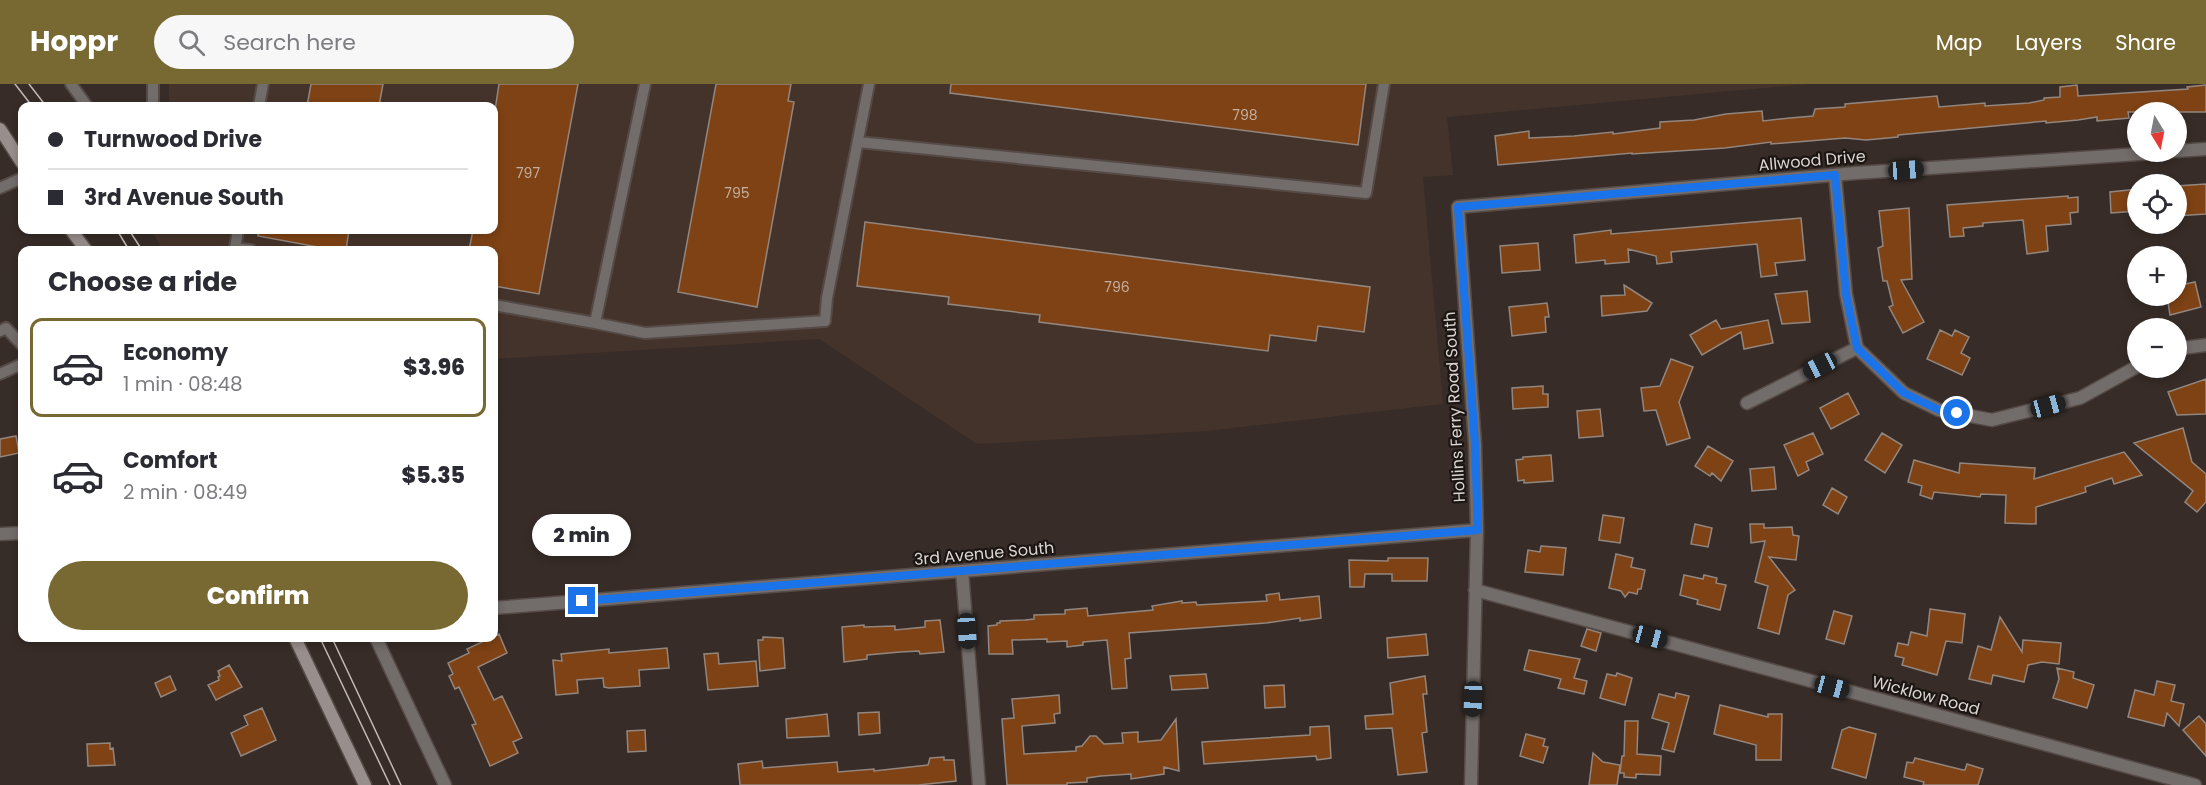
<!DOCTYPE html>
<html lang="en">
<head>
<meta charset="utf-8">
<style>
	body { margin:0; font-family:Poppins,sans-serif; background:#f7f7f7; color:#2b2b33; height:100vh; display:flex; flex-direction:column; font-size:22px; white-space:nowrap }
	* { box-sizing:border-box; margin:0 }
	p { font-size:20px; color:#7c7c81 }
	.icon { flex:none; width:33px; height:33px; fill:none; stroke:currentColor; stroke-width:2; stroke-linecap:round; stroke-linejoin:round }
	.map { position:relative; flex:1; overflow:hidden }
	.drawer { position:absolute; left:18px; top:162px; width:480px; height:396px; display:flex; flex-direction:column; background:#fff; border-radius:12px; box-shadow:0 3px 9px #0003 }
	.drawer>* { flex:none }
	.top-card { position:absolute; left:18px; top:18px; width:480px; height:132px; border-radius:12px; box-shadow:0 3px 9px #0003; display:grid; align-content:center; height:132px; padding:0 30px; background:#fff }
	.needle { width:39px; rotate:170deg }
	.fabs { position:absolute; left:2127px; top:18px; display:grid; gap:12px }
	.fabs a { display:grid; place-items:center; width:60px; height:60px; border-radius:50%; background:#fff; box-shadow:0 3px 9px #0003; font-size:30px }
	.end { position:absolute; width:27px; height:27px; margin:-14px; border:8px solid #1a73e8; background:#fff; box-shadow:0 0 0 3px #fff }
	.from { border-radius:50% }
	.bubble { position:absolute; height:42px; border-radius:21px; background:#fff; box-shadow:0 3px 9px #0003; font-size:20px; font-weight:800; line-height:42px; text-align:center }
	.car { position:absolute; width:18px; height:36px; margin:-18px -9px; border-radius:8px; box-shadow:0 0 4px 2px #0007; background:linear-gradient(#222 24%,#8ab4d8 0 40%,#222 0 76%,#8ab4d8 0 86%,#222 0) }
	.top-card b { display:flex; align-items:center; gap:21px; height:57px; font-size:22px }
	.top-card b+b { border-top:2px solid #e1e1e2 }
	.top-card i { width:15px; height:15px; background:#2b2b33 }
	ul { padding:0; list-style:none }
	li { display:flex; align-items:center; gap:18px; height:99px; margin:0 12px 9px; padding:0 18px; border:3px solid transparent; border-radius:12px }
	li div { flex:1 }
	li b { display:block; font-size:22px }
	li em { font-style:normal; font-weight:800 }
	li.on { border-color:#786933 }
	li>.icon { width:54px; height:54px; stroke-width:1.5 }
	h2 { padding:0 30px; font-size:27px; line-height:72px }
	.button { display:flex; gap:12px; margin-top:auto; padding:12px 30px }
	.button a { flex:1; height:69px; border-radius:36px; background:#786933; color:#fff; font-size:24px; font-weight:800; line-height:69px; text-align:center }
	header { display:flex; align-items:center; gap:36px; box-sizing:border-box; height:84px; padding:0 30px; background:#786933; color:#fff }
	header strong { font-size:28px }
	nav { display:flex; gap:33px; margin-inline-start:auto; font-size:21px }
	.search { width:420px; height:54px; background:#f7f7f7; display:flex; align-items:center; gap:15px; box-sizing:border-box; padding:0 21px; border-radius:33px; color:#7c7c81; font-size:22px }
	.map>svg:first-child { display:block }
	.built { fill:#44332a }
	.building { fill:#7e4214; stroke:#92867f; stroke-width:1.5 }
	.lines { fill:none; stroke-linecap:round; stroke-linejoin:round }
	.lane-casing { stroke:#554a46; stroke-width:14 }
	.street-casing { stroke:#554a46; stroke-width:15 }
	.secondary-casing { stroke:#554a46; stroke-width:15 }
	.lane { stroke:#726c6a; stroke-width:10 }
	.street { stroke:#726c6a; stroke-width:12 }
	.secondary { stroke:#988e8c; stroke-width:12 }
	.tram { stroke:#c2bbb7; stroke-width:1.5 }
	.route { stroke:#1a73e8; stroke-width:8 }
	.labels { text-anchor:middle; stroke-width:4.5; stroke-linejoin:round; paint-order:stroke }
	.number-label { font-size:14px; fill:#c4b0a2 }
	.street-label { font-size:16px; fill:#dcd5d2; stroke:#1b1613 }
</style>
</head>
<body>
<header>
<strong>Hoppr</strong>
<div class="search"><svg class="icon" aria-label="search" viewBox="0 0 24 24"><circle cx="10" cy="10" r="6"/><path d="M15 15l6 6"/></svg>Search here</div>
<nav><a>Map</a><a>Layers</a><a>Share</a></nav>
</header>
<div class="map">
<svg width="2206" height="701" viewBox="0 0 2206 701">
	<rect width="100%" height="100%" fill="#372c27"/>
	<path class="built" d="M169 0H1808L1447 33 1453 91 1423 93 1443 320 1207 347 977 360 819 255 494 275V166H163L151 146H494V22H169Z"/>
	<path class="building" d="M311 0H383L379 22H307Z
		M499 0H578L539 210 494 202V166H469L473 146H494V33Z
		M716 0H791L788 17 794 18 757 223 678 208Z
		M951 0H1366L1358 61 950 9Z
		M2077 1 2078 12 2188 5 2187 3 2206 1V28H2128L2129 34 2097 37V33L2078 36 2046 39V37L1898 51V53L1866 56 1845 54 1771 60V58L1725 64 1632 70V69L1498 81 1495 52 1529 47V54L1574 52 1613 48V50L1660 44V38L1694 36 1726 30 1762 27 1763 37 1790 34 1813 32 1815 25 1845 23V20L1937 12 1939 23 1985 19V22L2029 19 2044 16V14L2060 13V3Z
		M2206 100V130L2176 132V102Z
		M2138 105V127L2111 129 2110 108Z
		M2068 112V114L2078 113V128L2070 129 2071 140 2046 142 2048 167 2027 170 2023 136 1983 139V142L1963 144 1964 152 1950 153 1947 121Z
		M1909 124 1912 195 1901 196 1924 238 1903 249 1889 223 1893 221 1887 197H1883L1878 164 1883 162 1879 127Z
		M1801 134 1805 176 1775 179 1777 191 1761 193 1757 160 1671 168 1672 178 1657 180 1656 172 1628 165 1629 178 1605 180V176L1576 179 1574 151 1611 146V150Z
		M865 138 1370 203 1364 248 1318 242 1316 257 1270 251 1268 267 1039 238 1040 231 948 220 949 213 857 202Z
		M258 146H349L346 166H334L258 152Z
		M1538 159 1540 186 1502 189 1500 162Z
		M2195 198 2201 223 2170 231 2167 212H2176V202Z
		M1624 201 1652 219 1647 227 1602 232 1601 212 1625 211Z
		M1807 207 1810 238 1782 240 1775 210Z
		M1547 219 1549 233H1545L1546 248 1512 252 1509 223Z
		M1716 236 1721 245 1768 236 1773 259 1744 265 1741 248 1702 271 1690 251Z
		M1940 246 1952 252 1955 246 1969 253 1961 269 1970 274 1962 291 1927 275Z
		M1671 275 1693 283 1679 318 1690 354 1667 361 1656 326 1644 327 1641 304 1660 302Z
		M2206 295V330L2177 331 2168 308Z
		M1543 302V310H1548V323L1513 325 1512 304Z
		M1848 309 1859 330 1831 345 1820 324Z
		M1600 325 1603 352 1579 354 1577 327Z
		M2183 344 2192 378 2206 390V418L2197 428 2185 418 2193 407 2134 359Z
		M1813 349 1823 370 1806 378 1809 386 1798 392 1784 361Z
		M1882 349 1902 361 1885 389 1865 376Z
		M16 352 19 369 0 373V355Z
		M1708 362 1733 377 1721 397 1712 389 1710 392 1695 382Z
		M2124 368 2142 391 2114 400 2112 394 2085 403 2086 408 2036 423V440L2005 439 2006 411 1981 410 1980 413 1934 408 1932 415 1920 411 1922 402 1908 398 1914 376 1959 389 1960 379 2035 384 2034 395Z
		M1551 371 1553 397 1524 399V396L1518 397 1516 376 1523 375V373Z
		M1774 383 1776 405 1752 407 1750 385Z
		M1832 404 1847 413 1838 430 1823 421Z
		M1603 431 1624 434 1620 459 1599 456Z
		M1695 440 1712 444 1708 463 1691 460Z
		M1750 440H1764V444L1792 443 1793 451 1799 452 1796 476 1769 473 1795 506 1788 511 1779 550 1758 544 1768 502 1755 498 1765 457 1751 459Z
		M1541 462 1566 464 1563 491 1525 488 1528 466 1540 468Z
		M1616 470 1633 474 1631 483 1645 486 1641 505H1638L1637 510 1629 508 1625 513 1621 507 1609 504Z
		M1388 474H1428L1427 497H1392V490H1365L1364 503H1350L1349 476 1388 477Z
		M1684 491 1703 495 1704 491 1717 494 1716 499 1726 501 1720 526 1697 520 1698 516 1680 511Z
		M1279 509 1280 516 1319 512 1321 534 1300 537V534L1266 539 1129 549 1131 574 1125 575 1127 604 1112 605 1107 556 1083 558V561L1067 563V557L1047 558V555L1012 556 1013 570H989L988 542 997 541V539H1000V537L1025 536 1034 535V531L1065 530V526L1087 524 1088 532 1153 526 1152 522 1182 517V519L1196 518 1197 521 1267 517 1266 511Z
		M1930 525 1965 530 1962 559 1946 557 1937 591 1902 581 1904 574 1895 572 1898 559 1908 561 1911 548 1927 552Z
		M1834 527 1852 532 1844 560 1826 555Z
		M2000 533 2022 568 2023 556 2061 559 2059 580 2042 578 2028 581 2024 598 1993 591 1991 600 1969 595 1978 562 1991 566Z
		M940 536 944 568 920 570 919 567 900 568 867 571V575L844 578 842 543 864 541V543L895 542V546L925 543V537Z
		M1587 545 1601 549 1596 567 1581 562Z
		M499 550 507 569 478 583 494 616 502 612 522 654 513 658 518 669 490 682 472 641 476 640 459 603 455 605 449 592 453 590 448 579 469 569 467 565Z
		M1426 550 1428 571 1388 574 1387 554Z
		M763 553 783 554 785 584 760 587 758 556H763Z
		M667 564 669 584 639 586 640 602 609 604 604 603 603 594 577 596 578 609 556 611 553 576 562 577 561 570 609 565V569Z
		M1529 566 1580 575 1574 594 1587 597 1584 610 1558 604 1561 595 1524 586Z
		M718 569 719 580 756 577 758 602 708 606 704 570Z
		M229 581 242 603 216 616 208 601 219 596 218 593 220 592 218 587Z
		M2057 584 2074 588 2073 594 2094 601 2087 624 2053 614 2059 595Z
		M1617 589 1632 594 1625 621 1600 614 1607 590 1616 592Z
		M1206 590 1208 604 1172 606 1170 592Z
		M170 592 176 606 161 613 155 599Z
		M1425 592 1427 610H1423L1427 648 1422 649 1427 688 1398 691 1392 644 1366 645 1365 632 1393 630 1390 599Z
		M2157 597 2175 601 2171 617 2184 620 2179 642 2167 629 2164 642 2128 633 2135 606 2154 611Z
		M1284 601 1285 623 1265 624 1264 602Z
		M1676 609 1689 612 1674 668 1662 665 1669 639 1652 634 1659 610 1675 614Z
		M1059 611 1060 629 1054 630 1055 639 1022 642 1024 670 1076 667V663L1082 662 1090 652H1096L1104 660 1123 659 1122 649 1138 648V658L1161 656 1176 635 1179 687 1164 683V690L1131 695V690L1101 692 1087 694V698L1067 699V701H1007L1002 635 1014 634 1012 615Z
		M1720 621 1768 633V630H1782L1781 676H1756V661L1714 650Z
		M262 624 276 656 241 672 231 649 248 641 244 632Z
		M879 628 880 649 859 651 858 629Z
		M827 630 829 652 787 654 786 635Z
		M2199 632 2206 640V672L2183 646Z
		M1625 637H1638L1637 670 1661 672 1660 691 1636 690V694L1624 693V689H1620L1622 672H1624Z
		M1329 642 1331 674 1317 676 1316 672 1204 680 1202 658 1310 651V643Z
		M1849 643 1876 650 1866 694 1832 684 1842 646Z
		M645 646 646 667 628 668 627 647Z
		M1526 650 1545 655 1543 662 1548 663 1543 679 1520 672Z
		M110 659V665L113 664 115 681 88 682 87 660Z
		M1593 669 1603 678 1620 681 1617 701H1589Z
		M944 673V676H954L956 697 918 701H740L738 680 762 677 763 684 837 678 838 688 874 685V687L928 681 930 674Z
		M1915 674 1963 686H1965L1967 680 1983 685 1978 701H1923L1924 698 1904 693 1907 678 1913 679Z"/>
	<g class="lines">
		<g class="lane-casing">
			<path id="lane" d="M71 0 87 22
				M153 0V22
				M259 22 263 0
				M858 58 1366 109 1384 0
				M0 104 22 94
				M238 146 235 164 251 166
				M494 221 595 239 645 0
				M595 239 645 249 825 237 827 214 869 0
				M0 247 6 244 22 261
				M0 290 22 280"/>
		</g>
		<g class="street-casing">
			<path id="street" d="M2176 67 2206 65
				M1835 91 1846 210 1857 264 1904 309 1939 326 1992 336 2080 314 2138 282
				M2176 265 2206 261
				M1747 319 1857 264
				M0 450 22 449
				M962 487 979 701
				M1475 506 2195 701
				M494 524 1477 446
				M376 554 445 701
				M1471 701 1477 446 1475 360 1458 123 1856 89 2169 68"/>
		</g>
		<g class="secondary-casing">
			<path id="secondary" d="M0 45 22 79
				M71 146 86 166
				M295 554 365 701"/>
		</g>
		<use href="#lane" class="lane"/>
		<use href="#street" class="street"/>
		<use href="#secondary" class="secondary"/>
		<path class="tram" d="M15 0 32 22
			M29 0 46 22
			M117 146 129 166
			M129 146 142 166
			M320 554 390 701
			M332 554 401 701"/>
	</g>
	<g class="lines">
		<path class="route" d="M582 517 1478 446 1475 360 1458 123 1835 91 1846 210 1857 264 1904 309 1939 326 1957 329"/>
	</g>
	<g class="labels">
		<g class="number-label">
			<text x="1245" y="36">798</text>
			<text x="528" y="94">797</text>
			<text x="737" y="114">795</text>
			<text x="1117" y="208">796</text>
		</g>
		<g class="street-label">
			<text transform="translate(1812 76) rotate(-5)" y="6">Allwood Drive</text>
			<text transform="translate(1454 323) rotate(-93)" y="6">Hollins Ferry Road South</text>
			<text transform="translate(984 469) rotate(-5)" y="6">3rd Avenue South</text>
			<text transform="translate(1926 611) rotate(15)" y="6">Wicklow Road</text>
		</g>
	</g>
</svg>
<div class="fabs">
<a><svg class="needle" viewBox="-14 -14 28 28"><path d="M0-13l5 13h-10z" fill="#e53935"/><path d="M0 13l5-13h-10z" fill="#7c7c81"/></svg></a>
<a><svg class="icon" aria-label="locate" viewBox="0 0 24 24"><circle cx="12" cy="12" r="6"/><path d="M12 2v4M12 18v4M2 12h4M18 12h4"/></svg></a>
<a>+</a>
<a>−</a>
</div>
<i class="end from" style="left:1957px;top:329px"></i>
<i class="end" style="left:582px;top:517px"></i>
<div class="bubble" style="left:532px;top:430px;width:99px">2 min</div>
<i class="car" style="left:1906px;top:86px;rotate:86deg"></i>
<i class="car" style="left:1820px;top:282px;rotate:243deg"></i>
<i class="car" style="left:2048px;top:322px;rotate:75deg"></i>
<i class="car" style="left:967px;top:547px;rotate:176deg"></i>
<i class="car" style="left:1650px;top:553px;rotate:105deg"></i>
<i class="car" style="left:1832px;top:603px;rotate:105deg"></i>
<i class="car" style="left:1473px;top:615px;rotate:182deg"></i>
<div class="top-card">
<b><i class="from"></i>Turnwood Drive</b>
<b><i></i>3rd Avenue South</b>
</div>
<section class="drawer">
<h2>Choose a ride</h2>
<ul>
<li class="on"><svg class="icon" aria-label="car" viewBox="0 0 24 24"><path d="M5 17H2v-5l4-1 3-4h7l3 4 3 1v5h-3M9 17h6M6 11h13"/><circle cx="7" cy="17" r="2"/><circle cx="17" cy="17" r="2"/></svg><div><b>Economy</b><p>1 min · 08:48</p></div><em>$3.96</em></li>
<li><svg class="icon" aria-label="car" viewBox="0 0 24 24"><path d="M5 17H2v-5l4-1 3-4h7l3 4 3 1v5h-3M9 17h6M6 11h13"/><circle cx="7" cy="17" r="2"/><circle cx="17" cy="17" r="2"/></svg><div><b>Comfort</b><p>2 min · 08:49</p></div><em>$5.35</em></li>
</ul>
<div class="button"><a>Confirm</a></div>
</section>
</div>
</body>
</html>
